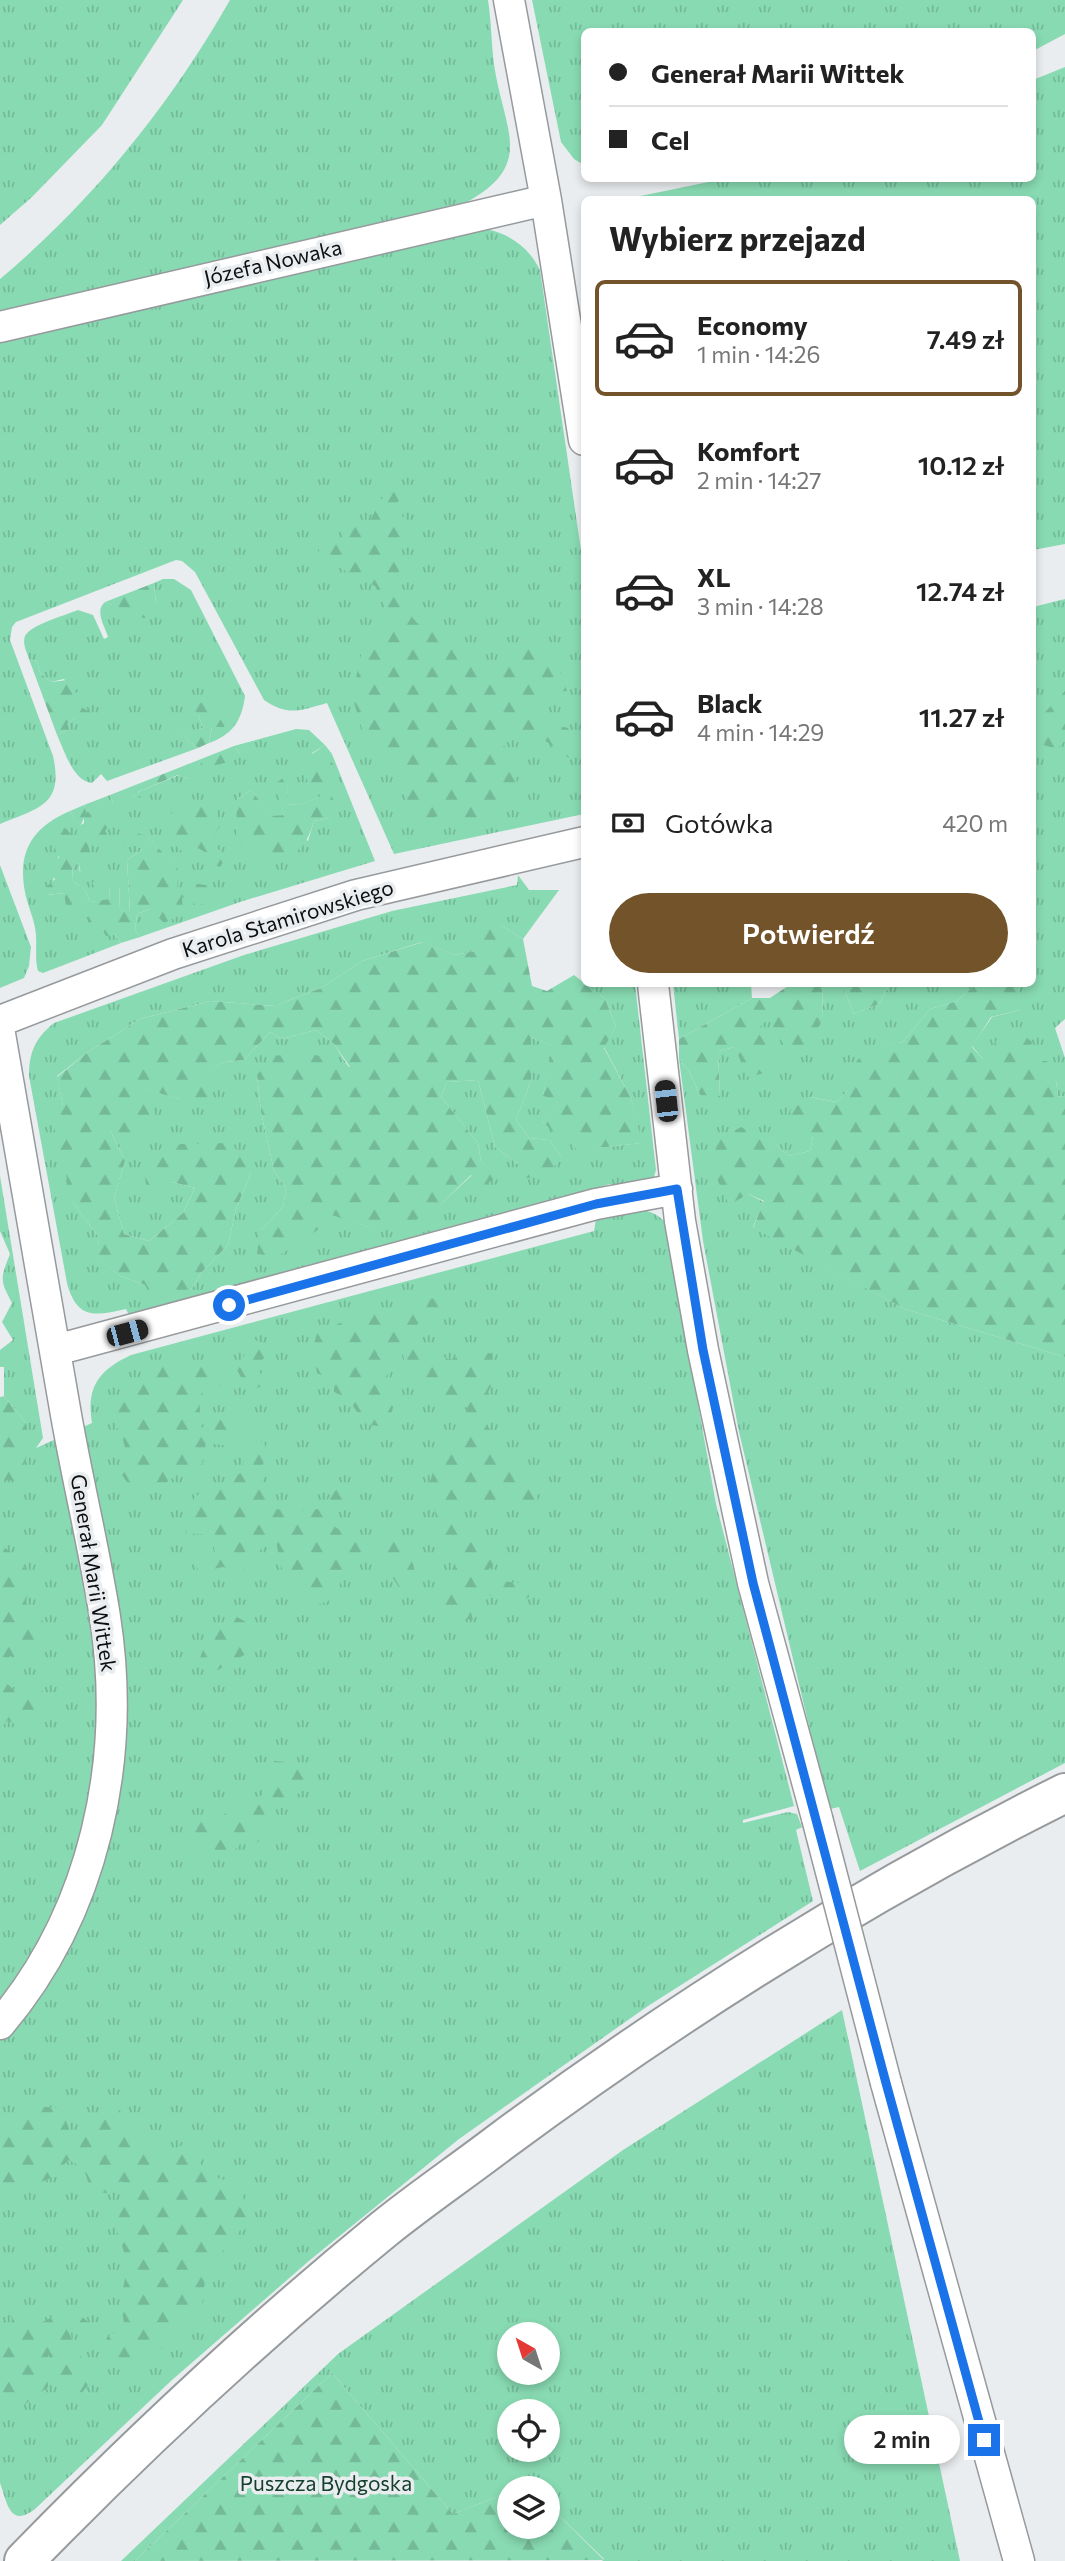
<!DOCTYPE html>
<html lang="pl">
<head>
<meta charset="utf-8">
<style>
	body { margin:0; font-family:Commissioner,sans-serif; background:#f6f6f6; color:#222; height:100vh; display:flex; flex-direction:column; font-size:26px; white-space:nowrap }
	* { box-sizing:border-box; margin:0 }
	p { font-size:23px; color:#767676 }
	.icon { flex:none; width:38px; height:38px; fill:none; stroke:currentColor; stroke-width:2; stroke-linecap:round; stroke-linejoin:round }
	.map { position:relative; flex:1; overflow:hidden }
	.side { position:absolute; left:581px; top:196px; width:455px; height:791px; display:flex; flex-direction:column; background:#fff; border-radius:10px; box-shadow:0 4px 10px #0003 }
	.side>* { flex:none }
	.hud { position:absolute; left:581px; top:28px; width:455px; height:154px; border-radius:10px; box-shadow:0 4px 10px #0003; display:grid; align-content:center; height:154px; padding:0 28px; background:#fff }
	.needle { width:46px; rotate:321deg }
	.controls { position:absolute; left:497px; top:2322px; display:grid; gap:14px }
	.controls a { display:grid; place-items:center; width:63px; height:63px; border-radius:50%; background:#fff; box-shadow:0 4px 10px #0003; font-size:35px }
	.end { position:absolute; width:32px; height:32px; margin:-16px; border:9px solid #1a73e8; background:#fff; box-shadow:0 0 0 4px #fff }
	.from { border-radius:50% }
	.bubble { position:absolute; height:49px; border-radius:24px; background:#fff; box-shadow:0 4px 10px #0003; font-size:23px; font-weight:600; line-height:49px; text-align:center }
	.car { position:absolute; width:21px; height:42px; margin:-21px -10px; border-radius:9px; box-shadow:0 0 5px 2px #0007; background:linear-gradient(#222 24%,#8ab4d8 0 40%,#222 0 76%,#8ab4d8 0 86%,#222 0) }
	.hud b { display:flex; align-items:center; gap:24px; height:66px; font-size:26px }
	.hud b+b { border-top:2px solid #e0e0e0 }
	.hud i { width:18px; height:18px; background:#222 }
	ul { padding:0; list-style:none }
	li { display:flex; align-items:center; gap:21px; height:116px; margin:0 14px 10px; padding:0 14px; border:4px solid transparent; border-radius:10px }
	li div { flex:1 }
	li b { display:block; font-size:26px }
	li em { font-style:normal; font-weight:600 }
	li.selected { border-color:#735329 }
	li>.icon { width:63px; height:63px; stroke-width:1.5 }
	h2 { padding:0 28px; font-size:32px; line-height:84px }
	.pay { display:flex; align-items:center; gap:18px; height:77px; padding:0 28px; font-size:26px }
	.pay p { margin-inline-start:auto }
	.cta { display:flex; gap:14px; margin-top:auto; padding:14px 28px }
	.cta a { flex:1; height:80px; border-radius:42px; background:#735329; color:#fff; font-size:28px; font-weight:600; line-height:80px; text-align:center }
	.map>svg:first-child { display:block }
	.grass { fill:url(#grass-tufts); fill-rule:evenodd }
	.forest { fill:url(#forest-firs) }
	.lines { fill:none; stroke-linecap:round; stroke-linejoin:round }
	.minor-casing { stroke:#979a9c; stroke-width:33 }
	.highway-casing { stroke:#979a9c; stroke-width:42 }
	.minor { stroke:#fff; stroke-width:30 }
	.highway { stroke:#fff; stroke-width:38 }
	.minor-bridge-casing { stroke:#979a9c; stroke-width:33; stroke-linecap:butt }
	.minor-bridge { stroke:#fff; stroke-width:30 }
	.route { stroke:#1a73e8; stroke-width:9 }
	.labels { text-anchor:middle; stroke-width:7; stroke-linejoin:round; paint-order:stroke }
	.street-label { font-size:21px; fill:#0d0e0f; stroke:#eaedef }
	.park-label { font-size:21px; fill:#15402d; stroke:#eaedef }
</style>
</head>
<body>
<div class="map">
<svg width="1065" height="2561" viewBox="0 0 1065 2561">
	<defs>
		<pattern id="grass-tufts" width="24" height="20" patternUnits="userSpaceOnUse" patternTransform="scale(1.75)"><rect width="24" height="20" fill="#88dab2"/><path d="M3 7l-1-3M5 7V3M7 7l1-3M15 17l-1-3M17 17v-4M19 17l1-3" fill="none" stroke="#74ba98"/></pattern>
		<pattern id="forest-firs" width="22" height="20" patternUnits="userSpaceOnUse" patternTransform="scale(1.75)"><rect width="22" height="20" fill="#88dab2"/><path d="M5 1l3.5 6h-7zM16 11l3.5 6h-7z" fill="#74ba98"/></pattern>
	</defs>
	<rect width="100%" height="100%" fill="#eaedef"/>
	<path class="grass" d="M0 0H183L102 125 32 197 0 225Z
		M230 0H488C492 25 491 51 496 76 507 134 532 166 467 202L0 315V279C92 202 171 104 230 0Z
		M532 0H1065V34L1033 51 1032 32H584V165L574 159 561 142Z
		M1065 67V544L1033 550 1032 200H621L723 179 1032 178 1033 80Z
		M487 229C512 235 529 248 540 270L584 571V814L394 854 327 703C301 710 289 717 264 700L195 572 182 561 176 560 16 622 12 627 10 640 53 756C64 805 39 808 0 824V343Z
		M163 579H174L191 590 245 696C242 721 232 735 209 743L212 727 198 714 203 728 183 733 188 740 198 748 107 781 101 774 92 783C73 781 65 752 57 735L67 730V724L75 718C80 701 75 692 64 679L51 682 40 673 37 661 29 659C27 652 22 644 25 636 30 625 66 615 78 610L93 615 104 639 108 637C105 626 94 611 105 602 122 610 137 606 156 604L154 583Z
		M1065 599V1019L1055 1028 1065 1058V1097L1058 1096 1056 1081 1027 1061 983 1059 972 1046 992 1017 1020 1010 1018 993 1022 984H1032L1033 607Z
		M296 729 309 730 325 745 312 753 324 795 300 805 286 804 288 788 282 779 277 783 284 815 272 817 251 790 237 799 308 841 314 821 330 818 326 786 328 757 332 754 375 861 243 901 140 937 135 930 137 914 150 909 177 890V869L148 837 143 849 127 860 130 913 120 910 119 883 109 886 110 900 90 902 85 890 73 881 72 859 79 864 80 873C86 851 92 827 84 805L110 795 113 803 132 796 140 797 138 792 179 775 188 779 200 763 240 753 234 746Z
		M70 811 74 818H84L75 838 59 839C59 860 56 876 47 895L64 893 88 910 102 929 115 935 121 943 43 973 38 971C34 958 38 942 35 928 33 916 27 904 25 892 17 851 33 827 70 811Z
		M0 865 31 947 29 966 24 978 0 988Z
		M518 875 529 890H559L523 939 502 926 475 951 454 955 422 942 362 961 321 988 274 1006 210 1001 140 1019 88 1052 57 1076 63 1106 73 1203 99 1237 98 1258 120 1276 145 1285 191 1290 201 1273 228 1245 236 1209 251 1173 172 1182 195 1188 183 1213 149 1241 124 1234 114 1198 125 1161 110 1130 136 1086 179 1099 207 1069 225 1062 244 1060 270 1032 282 1039 316 1030 334 1044 350 1069 257 1075 261 1112 274 1171 286 1188 283 1207 260 1231 332 1214 368 1227 442 1203 472 1175 498 1177 481 1162 478 1143 441 1097 447 1082 478 1080 495 1147 518 1164 561 1156 549 1140 529 1138 516 1120 531 1081V1038L553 1045 543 1096 559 1100 543 1123 583 1125 598 1148 641 1143 631 1098 604 1047 616 1026 605 999 585 984H635L656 1170 653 1180 626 1189 610 1184 130 1317 126 1309C95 1316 77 1320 67 1283L29 1076C29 1053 35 1038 54 1023L244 955 392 911 517 885Z
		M673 984H751L752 998 679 1039Z
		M822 984H842L854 1014 879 1004 890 984H976L957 1001 930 1009 903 1042 869 1048 848 1090 837 1102 810 1097 813 1136 810 1151 789 1156 774 1143 748 1194 764 1202 753 1227 905 1309 1065 1357V1763L860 1871 839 1807 830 1809 823 1785 739 1432 703 1241 679 1059 689 1071 700 1095H720L718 1051 735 1047 768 1018 823 1019Z
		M0 1176 43 1438 36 1448 92 1423C86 1387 99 1370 131 1355L594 1231 596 1219C621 1212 645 1201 665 1222L716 1504 794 1806 743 1820V1823L788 1812 797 1814 802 1827 796 1830 813 1901 648 2006 459 2139 310 2260 172 2380 35 2509C9 2529 7 2501 0 2483V1481L10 1480 26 1423 4 1396V1367H0V1350L13 1340 2 1322 12 1303C0 1280 0 1279 10 1254L0 1231Z
		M842 2010 960 2561H602L604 2559 548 2505V2488H531L527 2485 509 2488V2492L453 2514 332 2373 135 2561H121L338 2354 623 2150ZM509 2334H548V2373H509ZM509 2412H548V2450H509Z"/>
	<path class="forest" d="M408 483 394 509 411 523 388 554 402 566 392 584 401 603 417 623 461 639 493 671 521 645 552 650 567 691 539 693 534 720 568 728 579 751 569 758 532 731 500 733 517 782 505 813 466 825 453 812 421 821 409 810 402 769 366 742 352 696 362 651 390 615 375 586 317 556 322 541 344 540 343 519 359 518 367 526 383 497Z
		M154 583 156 604 146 618 132 617 126 608 117 607 105 602Z
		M29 659 37 661 40 673 51 682 75 679V692L85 696 79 706 94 714 89 722 75 718 67 724V730L57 735Z
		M1065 691V740L1057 749 1040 744 1033 725Z
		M199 701 206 706 214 702 227 707 231 719 224 727H212L209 743 198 748 188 740 182 732 203 728 198 714 190 706Z
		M325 745 332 754 328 758 338 770 326 786 337 806 330 818 314 821C303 858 293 853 258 859L236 839 237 799 251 790 272 816 284 815 276 783 283 778 288 788 287 804 300 805 323 795 309 788 303 760Z
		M234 746 240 753 237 759 214 766 200 763 196 776 188 779 178 775 138 792 141 798 132 796 126 805 113 803 110 795Z
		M196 799 216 808 220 826 209 842 227 856 220 867 208 862V854L198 848 185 854 166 837 165 824 177 804Z
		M84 805 87 814 99 806 109 825 105 831 108 836 104 845 88 846 91 856 81 874 79 864 72 860 73 881 85 890 90 902 110 899 109 887 97 890 92 883 106 873 119 883 120 910 130 912 127 860 143 849 120 841 122 827 148 837 178 869 177 889 193 883 211 886 213 898 198 906 182 897 183 914 164 923 150 909 137 914 135 930 140 937 121 943 115 935 106 936 102 929 89 926 88 911 80 912 66 906 64 893 46 895 43 890 55 879 49 871 50 859 59 858 55 848 59 840 54 838 49 831 62 825 75 838 78 827 84 823V818H74L70 811Z
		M502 926 523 939 532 986 547 991 574 975 605 999 616 1026 604 1048 631 1098 642 1143 598 1148 582 1160 573 1144 582 1126 559 1137 543 1122 558 1101 543 1096 552 1045 531 1038V1081L516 1120 529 1138 549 1140 561 1156C554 1172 541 1178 523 1178L518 1164 495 1147 478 1080 447 1082 441 1097 478 1143 481 1162 499 1176 482 1187 471 1175 442 1203 416 1220 368 1227 332 1215 325 1225 277 1257 257 1254 260 1231 283 1207 286 1188 274 1171 261 1112 257 1075 273 1056 307 1052 350 1067 334 1044 316 1030 282 1039 270 1032 244 1060 225 1062 208 1069 210 1099H179L138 1087 151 1101 159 1128 136 1138 110 1130 125 1161 114 1198 124 1234 149 1241 183 1213 195 1188 172 1182 147 1192 142 1155 181 1144 232 1143 251 1173 236 1209 228 1245 201 1273 191 1290 153 1300 145 1285 120 1276 97 1258 99 1237 73 1203 52 1119 63 1106 57 1077 88 1052 140 1019 210 1001 274 1006 321 988 362 961 423 942 454 955 475 951 482 928Z
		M791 984H822L823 1019 810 1043 789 1053 768 1019 756 1031 776 1051 769 1072 747 1077 735 1047 718 1051 720 1096 700 1095 689 1071 679 1059V1039L752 998H770Z
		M842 984H890L879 1004 854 1014Z
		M976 984H1022L1018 993 1024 996 1020 1010 991 1017 972 1047 983 1059 997 1040 1020 1032 1032 1042 1027 1061H1047L1056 1081 1058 1096 1065 1097V1357L905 1309 753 1228 764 1201 748 1194 729 1205 710 1164 719 1139 741 1127 774 1143 789 1156 810 1151 813 1136 794 1130 790 1111 809 1097 837 1102 848 1090V1071L869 1047 903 1042 930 1009 957 1001Z
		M419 1298 442 1299 450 1312 423 1315 416 1327 427 1348 450 1360 477 1348 491 1354 497 1376 484 1399 487 1426 502 1444 510 1467 536 1484 538 1504 525 1507 515 1495 491 1503 465 1491 460 1512 474 1541H490L502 1550 496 1562 484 1574 494 1580 528 1584 529 1597 515 1605 478 1591 468 1602 473 1620 446 1617 443 1592 454 1573 458 1547 440 1532 428 1487 439 1455 471 1423 465 1401 449 1399 424 1385 421 1366H406L402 1352 390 1344 377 1354 389 1371 381 1386 393 1407 388 1428 366 1424 347 1398 334 1392V1381L317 1373 313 1347 317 1334 369 1309C390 1317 402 1309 419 1298Z
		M254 1339 270 1349 267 1357 254 1364 261 1374 274 1364 271 1389 262 1386 249 1391 235 1367 217 1389H205L199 1397 201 1427 212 1429 224 1414 243 1421 265 1445 261 1489 276 1509 299 1511 319 1509 342 1483H354L331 1524 358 1542 382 1535 406 1545 421 1588 402 1592 380 1558H354L331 1600 314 1606C278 1576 282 1572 274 1528L260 1551 240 1574 223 1567 199 1572 195 1563 215 1553 212 1535 186 1533 183 1516 196 1496 241 1473 247 1445 234 1430 229 1446 206 1443 202 1464 180 1473 155 1490 131 1488 122 1475C129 1449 125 1440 112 1419L124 1384 166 1365 192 1368 219 1360 240 1363Z
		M4 1396 26 1423 30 1445 20 1480 0 1481V1397Z
		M0 1545C31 1563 32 1579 24 1612L42 1616 46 1646 35 1659 9 1656 0 1671Z
		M237 1617 253 1626 251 1651 218 1670 199 1660 212 1628Z
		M0 1678 20 1695 42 1690 46 1715 22 1729 8 1720 0 1729Z
		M274 1761 319 1764 315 1784 264 1813 271 1828 254 1846 244 1840 226 1860 192 1854 182 1835 201 1821 219 1820 240 1799 261 1796 269 1781Z
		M28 2106 63 2108 69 2132 83 2138 103 2112 117 2106 137 2138 161 2157 191 2140 205 2174 240 2185 249 2220 206 2271 202 2306 169 2343 132 2370 105 2364 80 2395 63 2401 48 2354V2387L8 2417 0 2412V2316L8 2329 15 2330 8 2306H13L18 2323 33 2327 70 2308 90 2323 87 2335 70 2330 74 2346 88 2367 104 2354 107 2337 125 2327 120 2303 128 2264 115 2225 128 2195 122 2181 107 2193 92 2192 83 2167 68 2160 53 2177 19 2191 0 2184V2133L8 2120Z
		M332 2373 453 2514 509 2492V2527H548V2505L604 2560 135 2561Z"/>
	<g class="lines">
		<g class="minor-casing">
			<path id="minor" d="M509 0 546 200 584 440
				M0 327 546 200
				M653 984 680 1221 703 1350 753 1583 817 1818
				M0 1021 173 954 356 895 584 842
				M0 1034C22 1159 43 1284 65 1409 77 1479 94 1547 105 1617 127 1760 95 1912 0 2024
				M56 1350 596 1204 677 1189
				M886 2083 1019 2561"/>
		</g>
		<g class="highway-casing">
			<path id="highway" d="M24 2561C138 2444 258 2332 384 2229 421 2199 461 2172 499 2143 677 2011 866 1892 1065 1793"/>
		</g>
		<use href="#minor" class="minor"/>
		<use href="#highway" class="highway"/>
		<g class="minor-bridge-casing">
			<path id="minor-bridge" d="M817 1818 886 2083"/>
		</g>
		<use href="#minor-bridge" class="minor-bridge"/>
	</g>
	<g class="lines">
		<path class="route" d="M229 1305 596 1204 677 1189 703 1350 753 1583 886 2083 984 2440"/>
	</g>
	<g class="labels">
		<g class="street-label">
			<text transform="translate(273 263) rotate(-13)" y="7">Józefa Nowaka</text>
			<text transform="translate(288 919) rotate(-17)" y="7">Karola Stamirowskiego</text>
			<text transform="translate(93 1573) rotate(81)" y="7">Generał Marii Wittek</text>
		</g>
		<g class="park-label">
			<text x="326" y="2491">Puszcza Bydgoska</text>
		</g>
	</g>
</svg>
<div class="controls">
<a><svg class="needle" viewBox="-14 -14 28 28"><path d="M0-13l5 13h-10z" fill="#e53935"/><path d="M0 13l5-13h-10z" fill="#767676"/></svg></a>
<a><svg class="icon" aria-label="locate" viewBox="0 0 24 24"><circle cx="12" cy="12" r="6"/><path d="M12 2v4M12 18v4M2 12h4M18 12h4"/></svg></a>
<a><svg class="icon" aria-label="layers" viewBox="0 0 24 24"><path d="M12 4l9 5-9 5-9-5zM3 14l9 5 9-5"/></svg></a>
</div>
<i class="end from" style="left:229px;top:1305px"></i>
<i class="end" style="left:984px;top:2440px"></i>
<div class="bubble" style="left:844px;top:2415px;width:116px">2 min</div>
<i class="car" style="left:666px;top:1101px;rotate:354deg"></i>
<i class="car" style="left:127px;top:1333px;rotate:75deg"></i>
<div class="hud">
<b><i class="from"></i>Generał Marii Wittek</b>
<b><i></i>Cel</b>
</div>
<section class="side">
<h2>Wybierz przejazd</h2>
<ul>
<li class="selected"><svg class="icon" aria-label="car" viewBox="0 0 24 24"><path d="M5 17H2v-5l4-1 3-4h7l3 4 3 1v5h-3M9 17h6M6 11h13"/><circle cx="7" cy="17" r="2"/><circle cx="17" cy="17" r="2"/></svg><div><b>Economy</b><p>1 min · 14:26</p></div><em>7.49 zł</em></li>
<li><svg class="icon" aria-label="car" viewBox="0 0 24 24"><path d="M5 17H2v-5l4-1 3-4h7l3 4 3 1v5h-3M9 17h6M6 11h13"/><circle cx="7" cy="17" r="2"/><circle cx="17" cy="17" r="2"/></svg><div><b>Komfort</b><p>2 min · 14:27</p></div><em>10.12 zł</em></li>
<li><svg class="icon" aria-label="car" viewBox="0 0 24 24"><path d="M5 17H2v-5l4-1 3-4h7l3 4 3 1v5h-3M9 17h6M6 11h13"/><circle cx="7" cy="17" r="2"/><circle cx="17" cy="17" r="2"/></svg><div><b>XL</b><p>3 min · 14:28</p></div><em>12.74 zł</em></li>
<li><svg class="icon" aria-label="car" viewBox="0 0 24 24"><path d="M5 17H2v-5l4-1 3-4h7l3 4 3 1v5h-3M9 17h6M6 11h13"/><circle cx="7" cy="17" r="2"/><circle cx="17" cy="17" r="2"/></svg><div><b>Black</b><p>4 min · 14:29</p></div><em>11.27 zł</em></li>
</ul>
<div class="pay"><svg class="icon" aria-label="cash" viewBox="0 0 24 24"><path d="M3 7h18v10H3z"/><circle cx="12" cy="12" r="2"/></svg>Gotówka<p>420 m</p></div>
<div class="cta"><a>Potwierdź</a></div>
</section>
</div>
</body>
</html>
